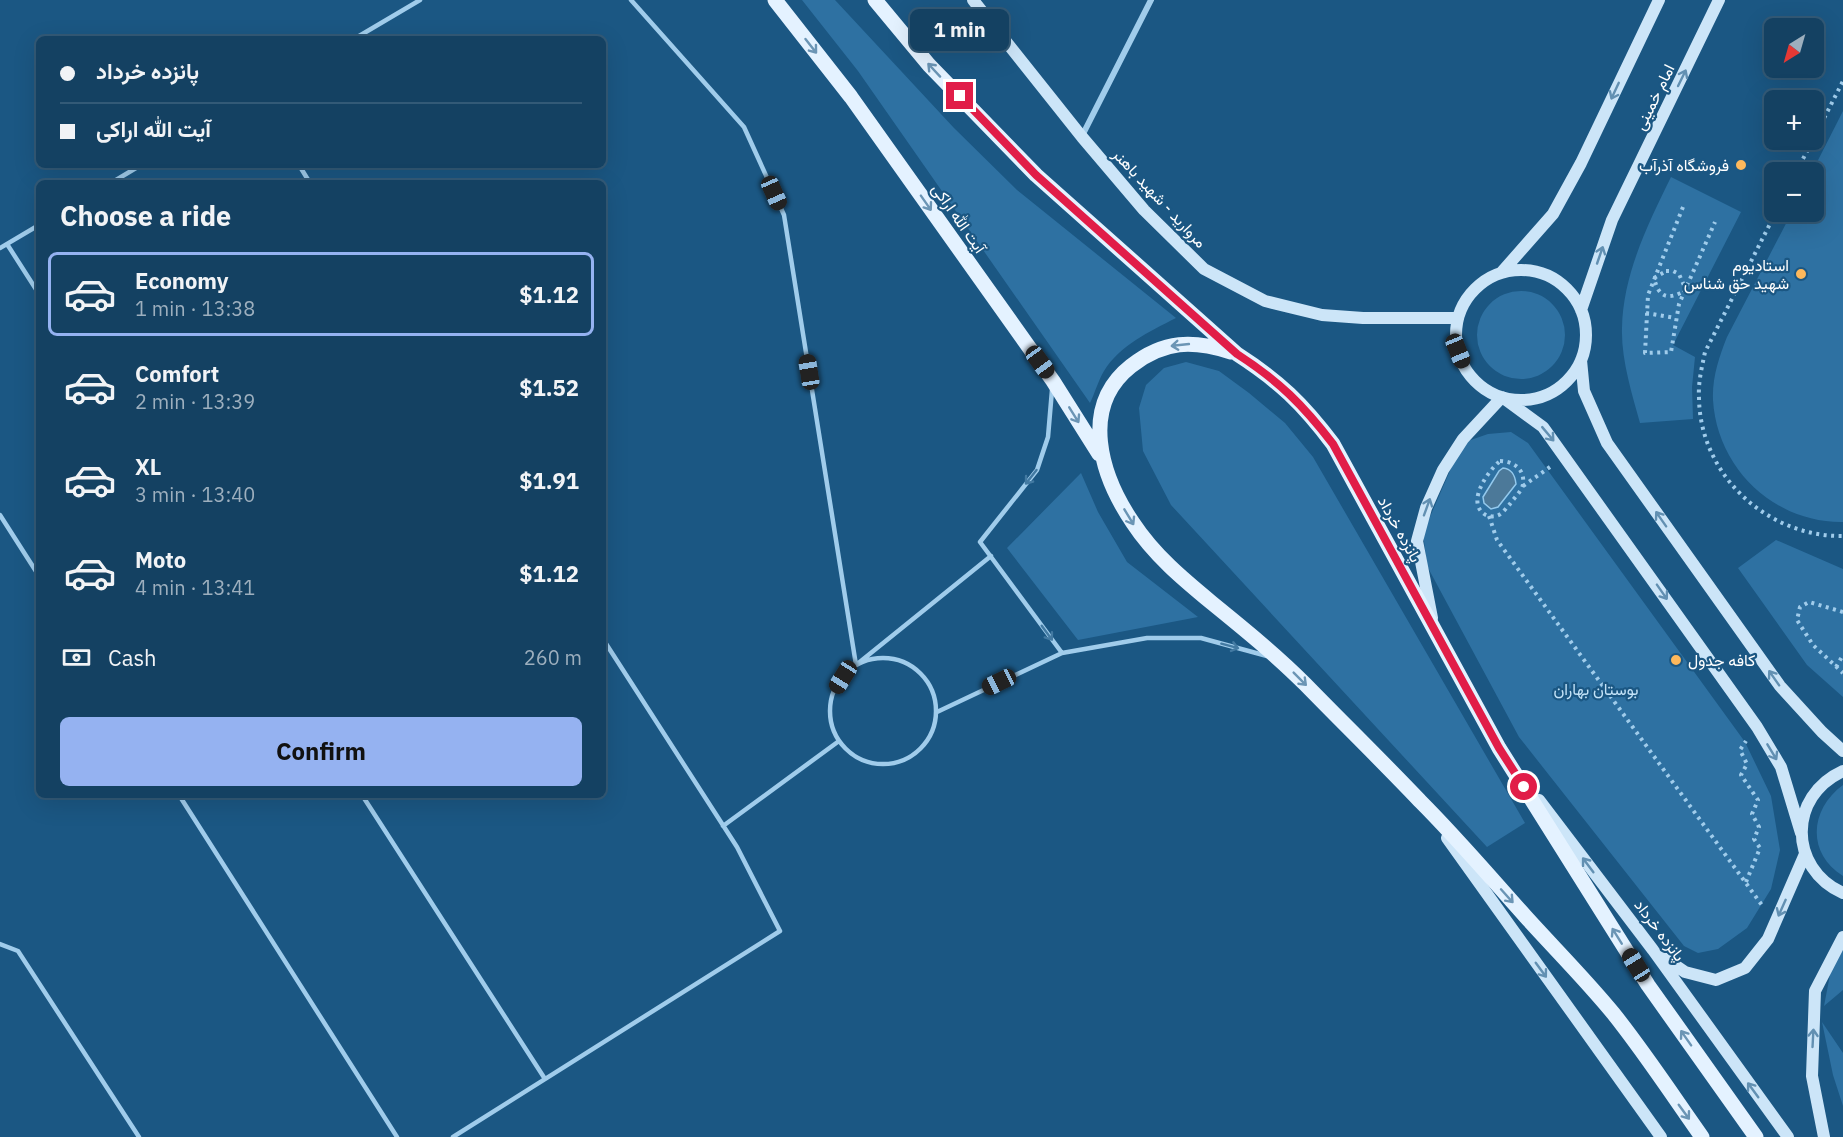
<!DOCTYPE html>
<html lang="en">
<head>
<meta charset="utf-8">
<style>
	body { margin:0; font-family:"IBM Plex Sans",Vazirmatn,sans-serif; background:#214c6b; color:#f1f3f6; height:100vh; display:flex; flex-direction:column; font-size:22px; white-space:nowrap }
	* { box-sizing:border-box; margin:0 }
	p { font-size:20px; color:#9dafbe }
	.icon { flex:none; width:33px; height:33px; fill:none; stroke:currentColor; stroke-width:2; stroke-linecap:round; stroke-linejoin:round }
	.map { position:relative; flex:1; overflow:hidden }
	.drawer { position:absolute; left:36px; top:180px; width:570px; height:618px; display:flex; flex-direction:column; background:#144162; border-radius:9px; box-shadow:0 6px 24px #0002,0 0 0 2px #335a77 }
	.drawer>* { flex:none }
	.hud { position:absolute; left:36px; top:36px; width:570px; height:132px; border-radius:9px; box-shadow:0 6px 24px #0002,0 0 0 2px #335a77; display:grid; align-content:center; height:132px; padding:0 24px; background:#144162 }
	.needle { width:39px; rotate:217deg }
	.controls { position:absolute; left:1764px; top:18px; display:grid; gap:12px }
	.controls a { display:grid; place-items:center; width:60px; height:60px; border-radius:9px; background:#144162; box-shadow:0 6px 24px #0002,0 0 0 2px #335a77; font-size:30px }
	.end { position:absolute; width:27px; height:27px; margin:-14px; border:8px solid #e11d48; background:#fff; box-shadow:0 0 0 3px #fff }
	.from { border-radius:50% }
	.bubble { position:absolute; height:42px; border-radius:9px; background:#144162; box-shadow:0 6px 24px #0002,0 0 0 2px #335a77; font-size:20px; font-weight:700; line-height:42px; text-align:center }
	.car { position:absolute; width:18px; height:36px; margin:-18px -9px; border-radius:8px; box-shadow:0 0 4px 2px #0007; background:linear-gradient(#222 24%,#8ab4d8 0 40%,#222 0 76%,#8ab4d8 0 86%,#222 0) }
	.hud b { display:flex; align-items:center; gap:21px; height:57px; font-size:22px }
	.hud b+b { border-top:2px solid #335a77 }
	.hud i { width:15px; height:15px; background:#f1f3f6 }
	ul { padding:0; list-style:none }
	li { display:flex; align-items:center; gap:18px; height:84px; margin:0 12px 9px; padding:0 12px; border:3px solid transparent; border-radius:9px }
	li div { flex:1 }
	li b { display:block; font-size:22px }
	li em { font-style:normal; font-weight:700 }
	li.on { border-color:#95b2f1 }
	li>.icon { width:54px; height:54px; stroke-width:1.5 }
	h2 { padding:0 24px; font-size:27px; line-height:72px }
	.pay { display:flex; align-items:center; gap:15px; height:66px; padding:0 24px; font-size:22px }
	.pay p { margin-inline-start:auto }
	.action { display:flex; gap:12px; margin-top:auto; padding:12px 24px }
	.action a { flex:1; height:69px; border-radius:9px; background:#95b2f1; color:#111; font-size:24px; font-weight:700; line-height:69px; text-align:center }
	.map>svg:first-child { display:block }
	.green { fill:#2e71a2 }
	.water { fill:#4c7999; stroke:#93c9ed; stroke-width:1.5 }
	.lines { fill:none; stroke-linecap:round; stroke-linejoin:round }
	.path { stroke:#a0cceb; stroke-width:4; stroke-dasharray:3 4.5; stroke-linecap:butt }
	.lane { stroke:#a0cceb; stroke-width:4.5 }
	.street { stroke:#a0cceb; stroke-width:6 }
	.secondary { stroke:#cce5f8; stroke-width:12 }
	.primary { stroke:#e4f2ff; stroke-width:15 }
	.oneway { stroke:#6b95b5 }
	.oneway2 { stroke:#6290b2 }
	.oneway3 { stroke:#437aa2 }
	.route { stroke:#e11d48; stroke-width:8 }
	.poi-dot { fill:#fdb85c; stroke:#1b5783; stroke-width:2 }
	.labels { text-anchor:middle; stroke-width:4.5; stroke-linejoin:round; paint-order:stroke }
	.street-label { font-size:16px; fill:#fff; stroke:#1b5783 }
	.poi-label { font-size:16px; fill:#fff; stroke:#1b5783; text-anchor:end }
	.park-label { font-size:16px; fill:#c4e3f8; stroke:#1b5783 }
</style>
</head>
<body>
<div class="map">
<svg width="1843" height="1137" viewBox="0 0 1843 1137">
	<rect width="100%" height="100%" fill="#1b5783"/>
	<path class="green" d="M802 0H835L954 128 1017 190 1176 318C1149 332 1120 345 1104 371 1098 381 1095 393 1090 403L858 71Z
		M1843 111V522C1774 523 1717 468 1713 400 1712 378 1719 357 1727 337L1792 212H1814V172H1812Z
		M1671 177 1741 212 1673 345 1695 357 1692 387 1693 419 1640 423C1632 394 1621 359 1622 328 1623 274 1648 224 1671 177Z
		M1477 335a44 44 0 1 1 88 0a44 44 0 1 1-88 0Z
		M1186 362 1219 371 1249 393 1285 423 1313 457 1525 823 1487 847 1171 505 1143 451 1139 408 1146 385 1164 368Z
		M1511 432 1528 443 1745 742 1771 796 1780 850 1771 889 1747 928 1718 949 1698 953 1684 946 1519 737 1427 566 1423 533 1462 443 1488 434Z
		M1081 473 1098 512 1127 562 1198 617 1078 640 1007 548Z
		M1776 540 1843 569V697L1807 665 1738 568Z
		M1843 785V876C1806 853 1810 809 1843 785Z
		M1843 950V990L1824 1006 1833 959Z
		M1822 1022 1843 1053V1106L1833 1075Z"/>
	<path class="water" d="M1503 468C1512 469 1515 475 1516 484L1498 507 1491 509 1484 503 1483 497 1499 471Z"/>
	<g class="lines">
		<path class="path" d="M1814 138 1843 81
			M1796 172 1813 140
			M1683 207 1648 295 1645 353 1671 352 1679 304 1715 222
			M1776 212 1705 352C1702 367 1698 382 1699 398 1700 475 1767 537 1843 536
			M1666 271H1673L1679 274 1686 290C1669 300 1659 299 1654 278Z
			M1646 313 1675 318
			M1500 461C1513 461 1525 469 1523 484 1522 491 1514 498 1510 504 1506 508 1502 515 1496 516 1492 517 1486 516 1483 513 1467 500 1489 470 1500 461Z
			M1523 486 1550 467
			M1489 516 1497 540 1764 908
			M1843 612 1809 602 1800 607 1797 620 1813 645 1843 673
			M1836 667 1843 655
			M1746 882 1760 848 1754 839 1759 827 1752 814 1758 800 1741 775 1747 764 1740 750 1746 741"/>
		<path class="lane" d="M631 0 744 127 784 215 856 665 991 556
			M354 39 420 0
			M299 165 310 183
			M111 183 141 165
			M7 244 39 294
			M0 248 39 225
			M1052 390 1048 437 1037 470 980 542 1062 653 1147 638H1201L1267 656
			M0 515 39 576
			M830 711a53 53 0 1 1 106 0a53 53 0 1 1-106 0Z
			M937 712 1062 653
			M179 795 397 1137
			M362 795 545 1079
			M723 826 839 741
			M0 944 18 951 139 1137
			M453 1137 780 931 737 847 603 639"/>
		<path class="street" d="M1082 136 1151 0"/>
		<path class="secondary" d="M973 0 1082 137 1144 210 1204 269 1265 301 1322 315 1363 318H1458
			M1456 335a65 65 0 1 1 130 0a65 65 0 1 1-130 0Z
			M1501 273 1553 214 1581 163 1659 0
			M1581 310 1612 220 1719 0
			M1581 360 1584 391 1607 443 1780 686 1822 732 1843 751
			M1432 618 1417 541 1426 508 1443 470 1463 439 1502 397 1543 427 1757 727 1781 767 1801 833
			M1843 771C1788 796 1788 868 1843 893
			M1539 800 1653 950 1788 1137
			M1447 838 1661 1137
			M1660 955 1685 972 1716 980 1745 968 1768 939 1805 854
			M1824 1137 1812 1076 1815 991 1843 937"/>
		<path class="primary" d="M775 0 851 97 1053 381 1099 454
			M875 0 929 65 1036 175 1237 354C1279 381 1303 404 1333 444L1499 748 1648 985 1756 1137
			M1231 352C1193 340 1164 340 1131 366 1079 407 1101 476 1133 523 1154 555 1183 579 1212 603 1244 629 1276 655 1305 684 1343 723 1382 761 1420 801 1457 838 1491 878 1526 917 1555 949 1586 980 1613 1013 1645 1053 1673 1096 1702 1137"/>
	</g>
	<defs><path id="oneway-shaft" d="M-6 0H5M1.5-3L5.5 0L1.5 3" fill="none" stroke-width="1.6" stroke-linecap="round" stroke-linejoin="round" transform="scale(1.5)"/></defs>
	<g class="oneway">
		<use href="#oneway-shaft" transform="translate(811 46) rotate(52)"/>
		<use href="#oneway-shaft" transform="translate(934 70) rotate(-133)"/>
		<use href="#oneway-shaft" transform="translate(926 203) rotate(55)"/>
		<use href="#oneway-shaft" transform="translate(1180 345) rotate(174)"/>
		<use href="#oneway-shaft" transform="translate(1074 415) rotate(58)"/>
		<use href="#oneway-shaft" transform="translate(1129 517) rotate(59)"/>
		<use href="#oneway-shaft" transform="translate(1300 679) rotate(45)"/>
		<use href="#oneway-shaft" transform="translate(1507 896) rotate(48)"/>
		<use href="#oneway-shaft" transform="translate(1617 936) rotate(-122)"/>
		<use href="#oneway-shaft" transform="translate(1686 1038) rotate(-125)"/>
		<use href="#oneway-shaft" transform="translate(1684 1112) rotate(54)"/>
	</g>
	<g class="oneway2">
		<use href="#oneway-shaft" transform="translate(1682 78) rotate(-64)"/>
		<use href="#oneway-shaft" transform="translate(1615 91) rotate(115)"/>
		<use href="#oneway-shaft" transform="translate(1600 255) rotate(-71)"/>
		<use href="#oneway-shaft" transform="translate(1548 434) rotate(50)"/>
		<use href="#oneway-shaft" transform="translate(1427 507) rotate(-70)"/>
		<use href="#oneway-shaft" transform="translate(1661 519) rotate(-125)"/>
		<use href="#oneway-shaft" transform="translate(1662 592) rotate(55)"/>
		<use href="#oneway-shaft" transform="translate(1774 678) rotate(-125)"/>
		<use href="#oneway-shaft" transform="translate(1772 752) rotate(59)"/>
		<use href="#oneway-shaft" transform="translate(1588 865) rotate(-127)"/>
		<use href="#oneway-shaft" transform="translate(1782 908) rotate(114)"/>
		<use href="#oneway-shaft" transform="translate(1541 970) rotate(54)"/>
		<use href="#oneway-shaft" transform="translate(1813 1038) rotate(-87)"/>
		<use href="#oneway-shaft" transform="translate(1753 1090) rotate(-126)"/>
	</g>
	<g class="oneway3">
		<use href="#oneway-shaft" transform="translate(1031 477) rotate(128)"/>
		<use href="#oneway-shaft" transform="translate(1047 633) rotate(54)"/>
		<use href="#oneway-shaft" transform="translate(1230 646) rotate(15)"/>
	</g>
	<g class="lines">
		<path class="route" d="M960 96 1036 175 1237 354C1279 381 1303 405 1333 444L1499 748 1524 787"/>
	</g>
	<g class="poi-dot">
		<circle cx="1741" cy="165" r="6"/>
		<circle cx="1801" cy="274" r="6"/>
		<circle cx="1676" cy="660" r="6"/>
	</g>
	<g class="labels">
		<g class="street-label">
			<text transform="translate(1654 97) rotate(-64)" y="6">امام خمینی</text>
			<text transform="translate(1160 198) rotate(47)" y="6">مروارید - شهید باهنر</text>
			<text transform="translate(959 218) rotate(55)" y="6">آیت الله اراکی</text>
			<text transform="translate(1400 529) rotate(61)" y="6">پانزده خرداد</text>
			<text transform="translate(1660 930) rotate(53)" y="6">پانزده خرداد</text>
		</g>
		<g class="poi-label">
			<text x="1729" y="171">فروشگاه آذرآب</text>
			<text x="1789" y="271">استادیوم<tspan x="1789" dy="18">شهید حق شناس</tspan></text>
			<text x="1688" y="666" text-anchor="start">کافه جدول</text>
		</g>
		<g class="park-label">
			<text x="1596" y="695">بوستان بهاران</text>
		</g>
	</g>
</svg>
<div class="controls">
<a><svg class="needle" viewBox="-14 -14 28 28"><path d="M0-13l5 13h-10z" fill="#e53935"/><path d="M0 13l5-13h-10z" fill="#9dafbe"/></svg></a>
<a>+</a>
<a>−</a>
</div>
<i class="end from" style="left:1524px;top:787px"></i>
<i class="end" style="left:960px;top:96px"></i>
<div class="bubble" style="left:910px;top:9px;width:99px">1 min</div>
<i class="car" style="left:774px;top:193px;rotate:156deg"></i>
<i class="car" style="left:1458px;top:351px;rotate:158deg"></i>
<i class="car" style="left:1040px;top:362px;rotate:144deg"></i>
<i class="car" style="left:809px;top:372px;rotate:351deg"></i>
<i class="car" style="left:843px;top:677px;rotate:212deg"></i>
<i class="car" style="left:999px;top:682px;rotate:244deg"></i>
<i class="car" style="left:1636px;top:965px;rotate:328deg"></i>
<div class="hud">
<b><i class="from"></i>پانزده خرداد</b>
<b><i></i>آیت الله اراکی</b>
</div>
<section class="drawer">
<h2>Choose a ride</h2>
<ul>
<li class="on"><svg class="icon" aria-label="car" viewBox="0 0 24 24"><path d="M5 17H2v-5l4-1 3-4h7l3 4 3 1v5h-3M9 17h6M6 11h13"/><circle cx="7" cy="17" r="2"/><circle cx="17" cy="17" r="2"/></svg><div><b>Economy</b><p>1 min · 13:38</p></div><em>$1.12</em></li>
<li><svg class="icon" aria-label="car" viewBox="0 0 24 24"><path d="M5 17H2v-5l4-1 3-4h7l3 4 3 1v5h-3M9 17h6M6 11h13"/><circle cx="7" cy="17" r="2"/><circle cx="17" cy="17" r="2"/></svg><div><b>Comfort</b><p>2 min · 13:39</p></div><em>$1.52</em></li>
<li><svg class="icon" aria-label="car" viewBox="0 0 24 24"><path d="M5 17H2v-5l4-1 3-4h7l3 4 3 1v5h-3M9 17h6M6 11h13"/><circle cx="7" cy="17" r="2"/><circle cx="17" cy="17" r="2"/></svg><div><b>XL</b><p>3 min · 13:40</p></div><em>$1.91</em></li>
<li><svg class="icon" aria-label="car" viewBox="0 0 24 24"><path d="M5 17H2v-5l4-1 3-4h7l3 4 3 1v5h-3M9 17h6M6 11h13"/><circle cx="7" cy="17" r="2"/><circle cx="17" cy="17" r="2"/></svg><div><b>Moto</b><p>4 min · 13:41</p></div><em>$1.12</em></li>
</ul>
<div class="pay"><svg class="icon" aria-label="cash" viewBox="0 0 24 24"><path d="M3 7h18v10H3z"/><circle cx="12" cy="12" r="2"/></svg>Cash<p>260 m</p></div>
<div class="action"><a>Confirm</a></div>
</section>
</div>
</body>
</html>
